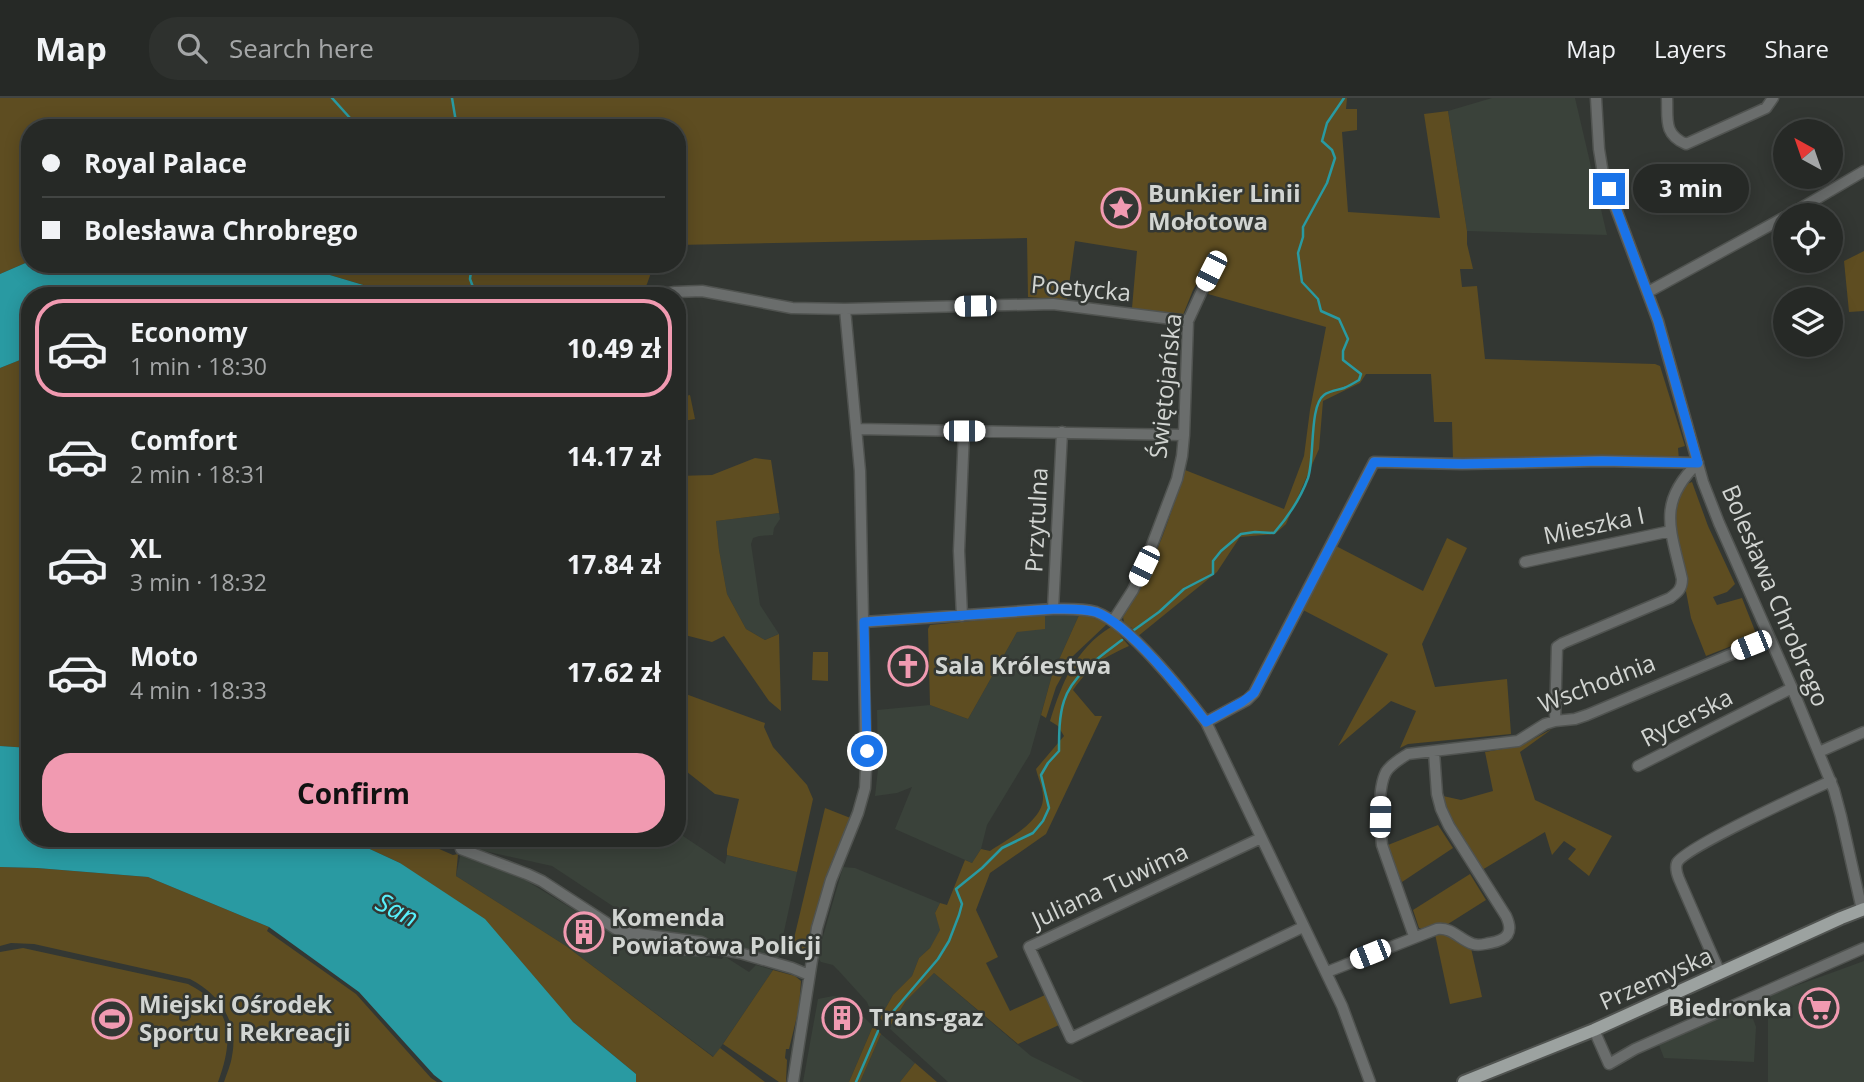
<!DOCTYPE html>
<html lang="en">
<head>
<meta charset="utf-8">
<style>
	body { margin:0; font-family:"Open Sans",sans-serif; background:#2e312e; color:#f1f3f6; height:100vh; display:flex; flex-direction:column; font-size:26px; white-space:nowrap }
	* { box-sizing:border-box; margin:0 }
	p { font-size:23px; color:#a4a6a7 }
	.icon { flex:none; width:38px; height:38px; fill:none; stroke:currentColor; stroke-width:2; stroke-linecap:round; stroke-linejoin:round }
	.map { position:relative; flex:1; overflow:hidden }
	.details { position:absolute; left:21px; top:189px; width:665px; height:560px; display:flex; flex-direction:column; background:#262926; border-radius:28px; box-shadow:0 4px 18px #0003,0 0 0 2px #424543 }
	.details>* { flex:none }
	.top-card { position:absolute; left:21px; top:21px; width:665px; height:154px; border-radius:28px; box-shadow:0 4px 18px #0003,0 0 0 2px #424543; display:grid; align-content:center; height:154px; padding:0 21px; background:#262926 }
	.needle { width:46px; rotate:320deg }
	.buttons { position:absolute; left:1773px; top:21px; display:grid; gap:14px }
	.buttons a { display:grid; place-items:center; width:70px; height:70px; border-radius:50%; background:#262926; box-shadow:0 4px 18px #0003,0 0 0 2px #424543; font-size:35px }
	.end { position:absolute; width:32px; height:32px; margin:-16px; border:9px solid #1a73e8; background:#fff; box-shadow:0 0 0 4px #fff }
	.from { border-radius:50% }
	.bubble { position:absolute; height:49px; border-radius:24px; background:#262926; box-shadow:0 4px 18px #0003,0 0 0 2px #424543; font-size:23px; font-weight:700; line-height:49px; text-align:center }
	.car { position:absolute; width:21px; height:42px; margin:-21px -10px; border-radius:9px; box-shadow:0 0 5px 2px #0007; background:linear-gradient(#fff 24%,#345 0 40%,#fff 0 76%,#345 0 86%,#fff 0) }
	.top-card b { display:flex; align-items:center; gap:24px; height:66px; font-size:26px }
	.top-card b+b { border-top:2px solid #424543 }
	.top-card i { width:18px; height:18px; background:#f1f3f6 }
	ul { padding:12px 0 0; list-style:none }
	li { display:flex; align-items:center; gap:21px; height:98px; margin:0 14px 10px; padding:0 7px; border:4px solid transparent; border-radius:28px }
	li div { flex:1 }
	li b { display:block; font-size:26px }
	li em { font-style:normal; font-weight:700 }
	li.active { border-color:#f19ab1 }
	li>.icon { width:63px; height:63px; stroke-width:1.5 }
	.button { display:flex; gap:14px; margin-top:auto; padding:14px 21px }
	.button a { flex:1; height:80px; border-radius:28px; background:#f19ab1; color:#111; font-size:28px; font-weight:700; line-height:80px; text-align:center }
	header { display:flex; align-items:center; gap:42px; box-sizing:border-box; height:98px; padding:0 35px; background:#262926; border-bottom:2px solid #424543 }
	header strong { font-size:33px }
	nav { display:flex; gap:38px; margin-inline-start:auto; font-size:24px }
	.search { width:490px; height:63px; background:#2e312e; display:flex; align-items:center; gap:18px; box-sizing:border-box; padding:0 24px; border-radius:28px; color:#a4a6a7; font-size:26px }
	.map>svg:first-child { display:block }
	.built { fill:#3a423a }
	.green { fill:#5e4d21 }
	.water { fill:#299aa2 }
	.lines { fill:none; stroke-linecap:round; stroke-linejoin:round }
	.stream { stroke:#299aa2; stroke-width:2.5 }
	.minor-casing { stroke:#505350; stroke-width:13 }
	.major-casing { stroke:#505350; stroke-width:16 }
	.minor { stroke:#6a6d6c; stroke-width:10 }
	.major { stroke:#9ca2a0; stroke-width:12 }
	.route { stroke:#1a73e8; stroke-width:9 }
	.labels { text-anchor:middle; stroke-width:5; stroke-linejoin:round; paint-order:stroke }
	.poi-label { font-size:24px; font-weight:bold; fill:#d2d5d2; stroke:#333733; text-anchor:start }
	.street-label { font-size:24px; fill:#d2d5d2; stroke:#333733 }
	.water-label { font-size:26px; font-style:italic; fill:#58f0fb; stroke:#333733 }
</style>
</head>
<body>
<header>
<strong>Map</strong>
<div class="search"><svg class="icon" aria-label="search" viewBox="0 0 24 24"><circle cx="10" cy="10" r="6"/><path d="M15 15l6 6"/></svg>Search here</div>
<nav><a>Map</a><a>Layers</a><a>Share</a></nav>
</header>
<div class="map">
<svg width="1864" height="984" viewBox="0 0 1864 984">
	<rect width="100%" height="100%" fill="#333733"/>
	<path class="built" d="M1492 0H1575L1607 137 1467 133 1448 13Z
		M779 415 780 421 774 430 773 437 759 438 753 440 751 446 760 507 779 536 765 542 746 531 727 496 719 452 716 423Z
		M1080 515 1052 577 1030 656 987 727 981 751 972 765 895 731 912 689 897 695 875 698 878 671 877 612 930 607 968 621 1017 534 1045 516Z
		M677 734 725 766 727 757 797 774 778 861 712 843 652 834 552 768 462 748 464 740H677Z
		M461 754 509 772 641 853 650 852 722 861 724 858 749 874 756 867 773 872 714 959 566 848 456 778Z
		M843 769 855 770 940 805 935 815 941 832 930 850 919 860 912 878 893 897 880 920 869 909 867 904 838 872 833 867 821 864 817 859Z
		M1864 863V984H1768V898Z
		M934 875 1031 958 1084 984H948L889 930 906 903Z
		M833 898 844 900 873 928 849 984H803L818 901Z
		M1748 907 1756 929 1754 964 1664 960 1659 947Z
		M881 936 915 965 900 984H860Z"/>
	<path class="green" d="M0 0H1347L1346 11H1357V32L1342 34 1348 114 1440 120 1424 16 1448 13 1467 133V146L1473 171H1460L1462 189 1477 188 1485 261 1655 266 1660 268 1685 348 1678 350 1679 362 1495 360 1453 362 1452 324H1434L1431 276H1366L1360 285 1323 303 1319 351 1286 426 1275 436 1240 439 1217 474 1137 539 1131 529 1129 530 1124 524 1123 519 1126 514 1124 513C1153 474 1170 418 1185 372L1284 411 1304 358 1310 312 1326 229 1208 196 1218 175 1206 171 1193 192 1183 217 1132 210 1137 153 1075 143 1067 202 1028 199 1027 140 677 147V30H30V163L0 176Z
		M1864 153V213L1849 214 1844 163Z
		M293 166H654L647 186 640 198H391L370 189Z
		M30 258V650L0 648V270Z
		M690 297 695 321 677 324V300Z
		M755 360 771 362 779 415 716 423 719 452 727 496 746 531 765 542 779 536 781 613 769 603 724 538 712 544 677 535V378L712 377Z
		M1692 384 1708 428 1735 486 1727 494 1713 499 1717 507 1742 500 1757 538 1706 558 1691 520 1672 419 1677 402 1684 387Z
		M1447 440 1467 450 1422 546 1435 589 1507 581 1511 636 1408 646 1400 650 1416 613 1391 603 1338 648 1388 556 1303 512 1336 448 1423 493Z
		M1080 515 1108 525 1073 558 1056 589 1046 620 1041 617 1052 577Z
		M1045 516V531L1017 534 968 621 930 607 928 531 930 527Z
		M1111 529 1114 530 1129 548C1101 561 1092 566 1073 592L1095 618H1102L1046 736 990 775 976 812 998 859 986 865 1010 913 1045 897 1059 927 1018 946 934 875 906 903 889 930 880 920 893 897 912 878 919 860 930 850 940 832 935 815 940 805 947 807 965 762 972 765 981 751 990 753C1007 742 1044 722 1043 699 1043 690 1038 680 1036 671L1064 638 1058 628 1050 623C1062 585 1075 551 1111 529Z
		M813 554H828V583L812 582Z
		M683 595 765 625 764 629 773 649 807 687 813 701 797 774 727 757V751L739 701 715 696 677 666V603Z
		M1552 631 1520 654 1535 702 1612 738 1589 778 1568 761 1576 751 1564 743 1552 757 1545 734 1482 772 1446 713 1443 698 1461 702 1493 693 1485 654 1520 648Z
		M825 710 853 721 833 760 807 851 801 856 791 853Z
		M1438 727 1453 750 1402 784 1393 766 1388 747Z
		M346 740H414L453 757 458 756 456 778 566 848 713 959 720 950 765 984H636V976L573 924 400 765Z
		M0 769 37 770 148 779 269 829 267 833 356 896 431 980 437 984H224C227 975 231 966 232 958 239 924 219 896 190 881L34 846 11 845 0 848Z
		M1470 776 1486 802 1448 826H1439L1424 831 1419 830 1413 812Z
		M1442 834 1471 850 1482 899 1450 906 1435 836Z
		M23 850 188 886C233 909 234 941 218 984H0V854Z
		M773 872 795 878 801 883 799 910 789 951H786L785 960 787 962 786 984H779L723 946Z
		M873 928 881 936 860 984H849Z
		M915 965 937 984H900Z"/>
	<path class="water" d="M30 163V166H293L370 189 391 198H30V258L0 270V176Z
		M0 648 30 650V740H346L400 765 485 821 573 924 636 976V984H443L434 977 359 894 269 829 148 779 37 770 0 769Z"/>
	<g class="lines">
		<path class="stream" d="M332 0 359 30
			M452 0 457 30
			M472 166 470 181 473 189V198
			M1134 532 1159 514 1184 491 1213 476V463L1221 453 1241 436 1255 434 1274 435C1288 419 1301 399 1308 380 1315 359 1309 308 1324 297 1329 293 1338 292 1344 290 1349 288 1354 285 1359 282L1361 276 1343 262V253L1348 241 1339 221 1321 213 1318 201 1302 184 1298 155 1303 139V129L1327 85 1335 60 1332 52 1322 43 1327 25 1344 0
			M885 923 938 861 949 843 959 817 962 806 956 791 982 770 1002 750 1033 735 1043 723 1049 710 1041 677 1048 665 1059 653C1059 637 1059 618 1064 603 1072 577 1102 557 1122 542
			M856 984 878 933"/>
		<g class="minor-casing">
			<path id="minor" d="M1596 0 1599 51 1603 76 1658 223 1703 384 1719 425 1792 590 1834 692 1841 718 1862 812
				M1667 0C1668 21 1663 36 1686 46L1766 10 1773 0
				M1789 117 1864 73
				M1648 194 1785 119
				M654 198 675 194
				M675 198V194L702 193 792 210 845 211 860 373 866 670 865 690 858 715 831 782 817 830 793 984
				M845 211 1053 206 1188 223
				M857 331 1184 337
				M1525 464 1671 433
				M1053 511 1062 334
				M962 518 959 453 964 333
				M1113 523 1133 492 1144 468 1177 381 1182 358 1184 337 1188 223 1211 173
				M864 524 1053 511C1067 511 1082 510 1096 514 1129 526 1184 595 1206 624L1342 908 1370 984
				M1555 623 1557 549 1563 545 1670 500C1678 494 1682 491 1682 481 1671 432 1656 405 1698 365
				M1206 624 1247 602 1254 595 1374 364 1462 366 1602 363 1698 365
				M1819 654 1864 634
				M1638 668 1792 590
				M1261 740 1029 849 1071 940 1303 829
				M461 751 527 776 542 783 633 842C651 847 696 856 713 850
				M624 834 701 844 713 850 740 855 792 870 809 877
				M1414 838 1382 747C1380 728 1377 691 1386 674 1391 666 1400 661 1408 656L1518 643 1545 626 1555 623 1575 621 1587 617 1770 540
				M1327 874 1437 831C1452 829 1460 842 1473 846 1479 848 1484 846 1490 845 1507 842 1514 835 1506 818L1449 728 1441 711 1437 696 1434 654
				M1720 875 1679 781C1677 776 1675 770 1677 765 1683 750 1809 693 1831 683
				M1594 932 1609 966 1635 951 1864 850"/>
		</g>
		<g class="major-casing">
			<path id="major" d="M1464 984 1594 932 1841 820 1864 811"/>
		</g>
		<use href="#minor" class="minor"/>
		<use href="#major" class="major"/>
	</g>
	<g class="lines">
		<path class="route" d="M867 653 864 524 1053 511C1067 511 1082 510 1096 514 1129 526 1184 595 1206 624L1242 604 1254 595 1374 364 1462 366 1602 363 1698 365 1658 223 1609 91"/>
	</g>
	<defs>
		<g id="sight-ring" transform="scale(2.0125)"><circle r="9.5" fill="#333733" stroke="#f19ab1" stroke-width="1.5"/><path d="M0-6L1.8-2.2L6-1.7L2.9 1.2L3.7 5.4L0 3.3L-3.7 5.4L-2.9 1.2L-6-1.7L-1.8-2.2Z" fill="#f19ab1"/></g>
		<g id="church-ring" transform="scale(2.0125)"><circle r="9.5" fill="#333733" stroke="#f19ab1" stroke-width="1.5"/><path d="M-1.2-6h2.4v3.5h3.3v2.4h-3.3V6h-2.4V-.1h-3.3v-2.4h3.3Z" fill="#f19ab1"/></g>
		<g id="building-ring" transform="scale(2.0125)"><circle r="9.5" fill="#333733" stroke="#f19ab1" stroke-width="1.5"/><path d="M-4-6H4V6H1V3H-1V6H-4ZM-2.5-4.3h1.7v1.8h-1.7ZM.8-4.3h1.7v1.8H.8ZM-2.5-1h1.7V.8h-1.7ZM.8-1h1.7V.8H.8Z" fill="#f19ab1"/></g>
		<g id="supermarket-ring" transform="scale(2.0125)"><circle r="9.5" fill="#333733" stroke="#f19ab1" stroke-width="1.5"/><path d="M-6-5.5h2.5l.6 2H6L4.5 2H-2.5L-4.4-4H-6ZM-1.5 3.2a1.3 1.3 0 1 0 .1 0ZM3 3.2a1.3 1.3 0 1 0 .1 0Z" fill="#f19ab1"/></g>
		<g id="stadium-ring" transform="scale(2.0125)"><circle r="9.5" fill="#333733" stroke="#f19ab1" stroke-width="1.5"/><path d="M0-5a6.5 5 0 1 0 0 10a6.5 5 0 1 0 0-10ZM-3.5-1.8h7v3.6h-7Z" fill="#f19ab1"/></g>
	</defs>
	<g fill-rule="evenodd">
		<use href="#sight-ring" x="1121" y="110"/>
		<use href="#church-ring" x="908" y="568"/>
		<use href="#building-ring" x="584" y="834"/>
		<use href="#supermarket-ring" x="1819" y="910"/>
		<use href="#building-ring" x="842" y="920"/>
		<use href="#stadium-ring" x="112" y="921"/>
	</g>
	<g class="labels">
		<g class="poi-label">
			<text x="1148" y="104">Bunkier Linii<tspan x="1148" dy="28">Mołotowa</tspan></text>
			<text x="935" y="576">Sala Królestwa</text>
			<text x="611" y="828">Komenda<tspan x="611" dy="28">Powiatowa Policji</tspan></text>
			<text x="139" y="915">Miejski Ośrodek<tspan x="139" dy="28">Sportu i Rekreacji</tspan></text>
			<text x="1792" y="918" text-anchor="end">Biedronka</text>
			<text x="869" y="928">Trans-gaz</text>
		</g>
		<g class="street-label">
			<text transform="translate(1081 191) rotate(5)" y="8">Poetycka</text>
			<text transform="translate(1166 288) rotate(-84)" y="8">Świętojańska</text>
			<text transform="translate(1037 422) rotate(-87)" y="8">Przytulna</text>
			<text transform="translate(1594 428) rotate(-12)" y="8">Mieszka I</text>
			<text transform="translate(1775 498) rotate(67)" y="8">Bolesława Chrobrego</text>
			<text transform="translate(1597 586) rotate(-21)" y="8">Wschodnia</text>
			<text transform="translate(1687 620) rotate(-27)" y="8">Rycerska</text>
			<text transform="translate(1110 788) rotate(-25)" y="8">Juliana Tuwima</text>
			<text transform="translate(1656 881) rotate(-24)" y="8">Przemyska</text>
		</g>
		<g class="water-label">
			<text transform="translate(397 812) rotate(27)" y="9">San</text>
		</g>
	</g>
</svg>
<div class="buttons">
<a><svg class="needle" viewBox="-14 -14 28 28"><path d="M0-13l5 13h-10z" fill="#e53935"/><path d="M0 13l5-13h-10z" fill="#a4a6a7"/></svg></a>
<a><svg class="icon" aria-label="locate" viewBox="0 0 24 24"><circle cx="12" cy="12" r="6"/><path d="M12 2v4M12 18v4M2 12h4M18 12h4"/></svg></a>
<a><svg class="icon" aria-label="layers" viewBox="0 0 24 24"><path d="M12 4l9 5-9 5-9-5zM3 14l9 5 9-5"/></svg></a>
</div>
<i class="end from" style="left:867px;top:653px"></i>
<i class="end" style="left:1609px;top:91px"></i>
<div class="bubble" style="left:1633px;top:66px;width:116px">3 min</div>
<i class="car" style="left:1211px;top:173px;rotate:207deg"></i>
<i class="car" style="left:975px;top:208px;rotate:269deg"></i>
<i class="car" style="left:964px;top:333px;rotate:90deg"></i>
<i class="car" style="left:1144px;top:468px;rotate:206deg"></i>
<i class="car" style="left:1751px;top:547px;rotate:248deg"></i>
<i class="car" style="left:1380px;top:719px;rotate:1deg"></i>
<i class="car" style="left:1370px;top:856px;rotate:248deg"></i>
<div class="top-card">
<b><i class="from"></i>Royal Palace</b>
<b><i></i>Bolesława Chrobrego</b>
</div>
<section class="details">
<ul>
<li class="active"><svg class="icon" aria-label="car" viewBox="0 0 24 24"><path d="M5 17H2v-5l4-1 3-4h7l3 4 3 1v5h-3M9 17h6M6 11h13"/><circle cx="7" cy="17" r="2"/><circle cx="17" cy="17" r="2"/></svg><div><b>Economy</b><p>1 min · 18:30</p></div><em>10.49 zł</em></li>
<li><svg class="icon" aria-label="car" viewBox="0 0 24 24"><path d="M5 17H2v-5l4-1 3-4h7l3 4 3 1v5h-3M9 17h6M6 11h13"/><circle cx="7" cy="17" r="2"/><circle cx="17" cy="17" r="2"/></svg><div><b>Comfort</b><p>2 min · 18:31</p></div><em>14.17 zł</em></li>
<li><svg class="icon" aria-label="car" viewBox="0 0 24 24"><path d="M5 17H2v-5l4-1 3-4h7l3 4 3 1v5h-3M9 17h6M6 11h13"/><circle cx="7" cy="17" r="2"/><circle cx="17" cy="17" r="2"/></svg><div><b>XL</b><p>3 min · 18:32</p></div><em>17.84 zł</em></li>
<li><svg class="icon" aria-label="car" viewBox="0 0 24 24"><path d="M5 17H2v-5l4-1 3-4h7l3 4 3 1v5h-3M9 17h6M6 11h13"/><circle cx="7" cy="17" r="2"/><circle cx="17" cy="17" r="2"/></svg><div><b>Moto</b><p>4 min · 18:33</p></div><em>17.62 zł</em></li>
</ul>
<div class="button"><a>Confirm</a></div>
</section>
</div>
</body>
</html>
